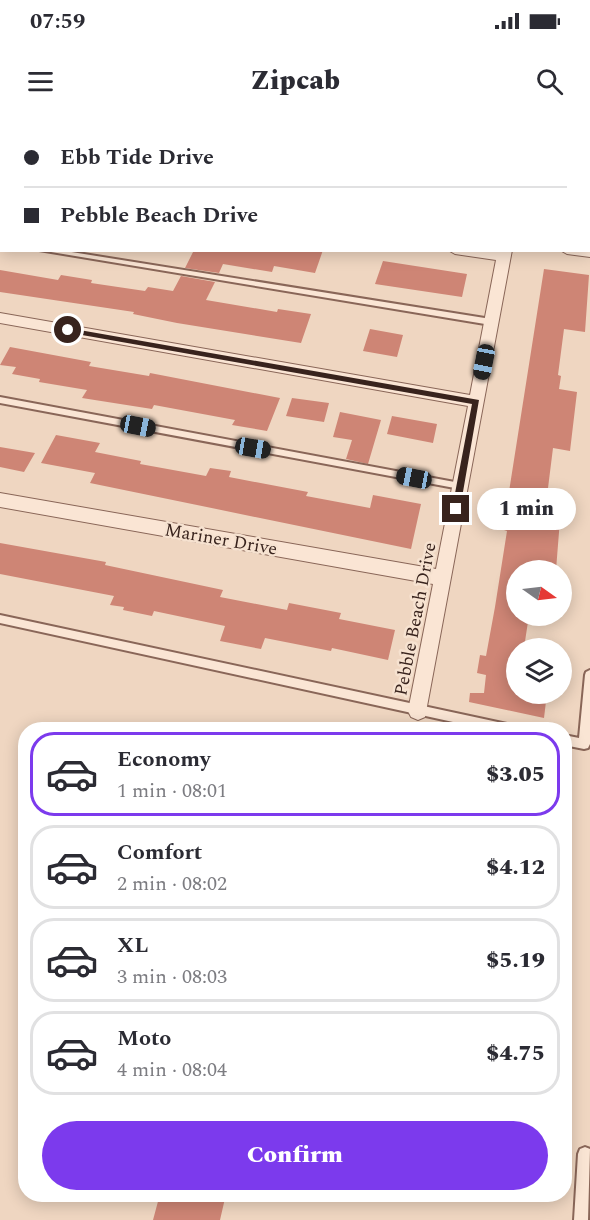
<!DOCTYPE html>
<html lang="en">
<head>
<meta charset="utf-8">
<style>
	body { margin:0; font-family:Spectral,serif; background:#f7f7f7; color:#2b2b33; height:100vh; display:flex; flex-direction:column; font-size:22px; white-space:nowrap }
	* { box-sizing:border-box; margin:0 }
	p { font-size:20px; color:#7c7c81 }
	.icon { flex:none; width:33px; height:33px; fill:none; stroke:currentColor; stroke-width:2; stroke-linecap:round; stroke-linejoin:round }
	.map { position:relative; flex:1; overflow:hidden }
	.side { position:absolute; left:18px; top:602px; width:554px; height:480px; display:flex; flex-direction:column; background:#fff; border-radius:24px; box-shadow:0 3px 15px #0003 }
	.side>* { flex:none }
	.top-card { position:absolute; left:0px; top:0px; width:591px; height:132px; box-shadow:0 3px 15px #0003; display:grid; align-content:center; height:132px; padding:0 24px; background:#fff }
	.needle { width:39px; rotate:104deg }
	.tools { position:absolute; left:506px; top:440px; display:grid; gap:12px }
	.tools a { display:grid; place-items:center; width:66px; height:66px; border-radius:50%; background:#fff; box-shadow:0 3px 15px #0003; font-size:30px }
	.end { position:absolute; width:27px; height:27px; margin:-14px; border:8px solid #38231d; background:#fff; box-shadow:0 0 0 3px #fff }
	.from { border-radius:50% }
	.bubble { position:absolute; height:42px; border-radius:21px; background:#fff; box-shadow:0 3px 15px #0003; font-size:20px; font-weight:800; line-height:42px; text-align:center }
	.car { position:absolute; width:18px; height:36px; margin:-18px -9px; border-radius:8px; box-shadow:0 0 4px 2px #0007; background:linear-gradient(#222 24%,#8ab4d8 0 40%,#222 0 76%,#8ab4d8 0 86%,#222 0) }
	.top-card b { display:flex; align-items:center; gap:21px; height:57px; font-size:22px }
	.top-card b+b { border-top:2px solid #e1e1e2 }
	.top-card i { width:15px; height:15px; background:#2b2b33 }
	ul { padding:10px 0 0; list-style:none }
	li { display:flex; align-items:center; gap:18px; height:84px; margin:0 12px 9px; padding:0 12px; border:3px solid #e1e1e2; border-radius:24px }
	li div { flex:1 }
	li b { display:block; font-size:22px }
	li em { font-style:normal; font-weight:800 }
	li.current { border-color:#7c3aed }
	li>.icon { width:54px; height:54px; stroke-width:1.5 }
	.action { display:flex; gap:12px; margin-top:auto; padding:12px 24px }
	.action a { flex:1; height:69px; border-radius:36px; background:#7c3aed; color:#fff; font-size:24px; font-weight:800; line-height:69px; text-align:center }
	.status { display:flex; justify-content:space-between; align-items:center; height:42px; padding:0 30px; background:#fff; direction:ltr }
	.status svg { height:16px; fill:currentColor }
	header { display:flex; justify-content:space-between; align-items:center; height:78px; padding:0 24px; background:#fff; font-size:27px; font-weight:800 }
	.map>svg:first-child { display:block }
	.building { fill:#ce8575 }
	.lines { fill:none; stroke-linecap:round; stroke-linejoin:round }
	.service-casing { stroke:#896658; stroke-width:4 }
	.minor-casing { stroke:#896658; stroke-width:2 }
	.service { fill:#fae5d4; fill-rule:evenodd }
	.minor { fill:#fae5d4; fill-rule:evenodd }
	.route { fill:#38231d }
	.labels { text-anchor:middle; stroke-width:5; stroke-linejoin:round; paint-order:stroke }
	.street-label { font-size:18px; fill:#38231d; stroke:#f6e2d0 }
</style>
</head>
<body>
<div class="status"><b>07:59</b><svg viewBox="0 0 49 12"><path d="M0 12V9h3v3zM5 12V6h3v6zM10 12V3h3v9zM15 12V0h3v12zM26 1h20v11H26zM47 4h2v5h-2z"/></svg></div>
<header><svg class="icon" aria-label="menu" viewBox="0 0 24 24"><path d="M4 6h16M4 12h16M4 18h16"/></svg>Zipcab<svg class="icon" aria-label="search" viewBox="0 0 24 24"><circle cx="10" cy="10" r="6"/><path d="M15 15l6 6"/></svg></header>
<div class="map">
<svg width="590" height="1100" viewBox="0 0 590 1100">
	<rect width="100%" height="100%" fill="#efd6c1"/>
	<path class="building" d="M194 130H323L315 153 274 146 272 152 223 144 219 153 185 148Z
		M383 141 467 154 462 177 375 164Z
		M544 149 589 155 585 212 564 209 558 255 561 256 559 269 577 272 570 331 553 328 546 384 561 387 556 450H516V495H529L524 528H516V573H547L544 598 469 582 470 573H484L486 555 477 553 480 535 486 536 495 487 507 411 504 410 508 378Z
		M0 150 58 160 61 155 92 160 91 163 145 171 148 167 173 171 181 156 215 162 206 180 277 192 278 189 311 194 301 223 177 203 133 194 134 192 0 172Z
		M370 209 403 215 397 237 363 231Z
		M10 227 91 242 89 246 149 256 150 253 280 278 267 311 232 305 235 300 154 285 152 289 82 278 87 270 39 262 40 259 12 254 16 247 0 245Z
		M292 278 329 283 324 302 286 296Z
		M340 292 381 300 368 344 346 339 352 320 333 317Z
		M392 296 437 304 433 323 387 314Z
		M56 315 100 323 95 332 141 341 140 344 206 356 210 348 231 351 229 357 308 372 306 376 370 388 373 375 421 384 411 429 90 363 95 353 41 343Z
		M0 327 35 333 24 352 0 347Z
		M0 423 106 442 105 445 223 470 220 477 287 490 289 483 341 493 339 499 395 510 388 540 332 528 331 531 265 518 261 529 220 521 225 506 154 491 152 496 123 490 124 487 110 485 114 476 0 454Z
		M160 1074H226L220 1100H153Z"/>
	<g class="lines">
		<g class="service-casing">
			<path id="service" d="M0 0 6 2H2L1 3Z
				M0 122H2V126H0Z
				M39 130H59L491 199 495 202 491 205Z
				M0 277 460 363 465 366 460 369 0 283Z
				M0 495 507 604 511 606 512 609H485L0 503Z
				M590 550V624L588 628 584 629 564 625V615L579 618 585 555 586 552Z
				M585 1027 590 1029 588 1100H574L578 1034 580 1029Z"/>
		</g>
		<g class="minor-casing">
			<path id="minor" d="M336 0H358L359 2H337Z
				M525 0H537L524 2Z
				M0 55 2 56V64L0 63Z
				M590 129V137L567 134 560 130Z
				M448 130H512L425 597 418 600 411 597 408 591 433 464 0 387V373L436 449 468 286 0 203V193L470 275 496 140 455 134Z"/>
		</g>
		<use href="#service" class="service"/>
		<use href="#minor" class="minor"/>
	</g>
	<path class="route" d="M68 208 479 280 460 389 456 392 452 389 472 284 65 212V209Z"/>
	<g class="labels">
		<g class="street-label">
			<text transform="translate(221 419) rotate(10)" y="6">Mariner Drive</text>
			<text transform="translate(415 499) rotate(-79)" y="6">Pebble Beach Drive</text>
		</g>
	</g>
</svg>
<div class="tools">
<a><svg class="needle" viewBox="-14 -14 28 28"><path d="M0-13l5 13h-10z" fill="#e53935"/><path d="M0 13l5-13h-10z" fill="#7c7c81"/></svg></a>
<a><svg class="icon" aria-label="layers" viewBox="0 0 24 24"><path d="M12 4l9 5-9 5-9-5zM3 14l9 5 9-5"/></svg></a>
</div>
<i class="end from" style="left:68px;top:210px"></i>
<i class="end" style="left:456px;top:389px"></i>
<div class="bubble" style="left:477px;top:368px;width:99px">1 min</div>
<i class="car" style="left:484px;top:242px;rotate:191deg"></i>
<i class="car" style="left:138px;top:306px;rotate:101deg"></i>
<i class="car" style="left:253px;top:328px;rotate:100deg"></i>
<i class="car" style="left:414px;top:358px;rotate:281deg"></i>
<div class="top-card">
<b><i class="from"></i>Ebb Tide Drive</b>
<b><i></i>Pebble Beach Drive</b>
</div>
<section class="side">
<ul>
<li class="current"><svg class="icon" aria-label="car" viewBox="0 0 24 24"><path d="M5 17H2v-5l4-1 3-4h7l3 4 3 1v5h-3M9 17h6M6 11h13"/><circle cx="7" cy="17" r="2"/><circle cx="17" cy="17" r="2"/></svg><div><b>Economy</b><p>1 min · 08:01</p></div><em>$3.05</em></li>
<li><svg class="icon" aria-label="car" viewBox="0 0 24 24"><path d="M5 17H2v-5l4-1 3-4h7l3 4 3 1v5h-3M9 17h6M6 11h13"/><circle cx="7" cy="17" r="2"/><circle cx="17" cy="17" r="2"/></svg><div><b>Comfort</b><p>2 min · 08:02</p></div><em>$4.12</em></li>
<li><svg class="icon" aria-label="car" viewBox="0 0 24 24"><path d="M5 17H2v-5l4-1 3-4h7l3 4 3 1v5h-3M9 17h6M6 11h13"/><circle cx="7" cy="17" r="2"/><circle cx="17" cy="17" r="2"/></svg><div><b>XL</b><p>3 min · 08:03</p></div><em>$5.19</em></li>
<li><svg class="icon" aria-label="car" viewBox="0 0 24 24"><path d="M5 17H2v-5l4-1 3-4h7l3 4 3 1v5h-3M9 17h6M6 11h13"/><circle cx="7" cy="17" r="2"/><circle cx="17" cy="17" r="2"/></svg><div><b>Moto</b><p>4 min · 08:04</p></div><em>$4.75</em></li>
</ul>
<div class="action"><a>Confirm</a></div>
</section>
</div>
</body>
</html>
